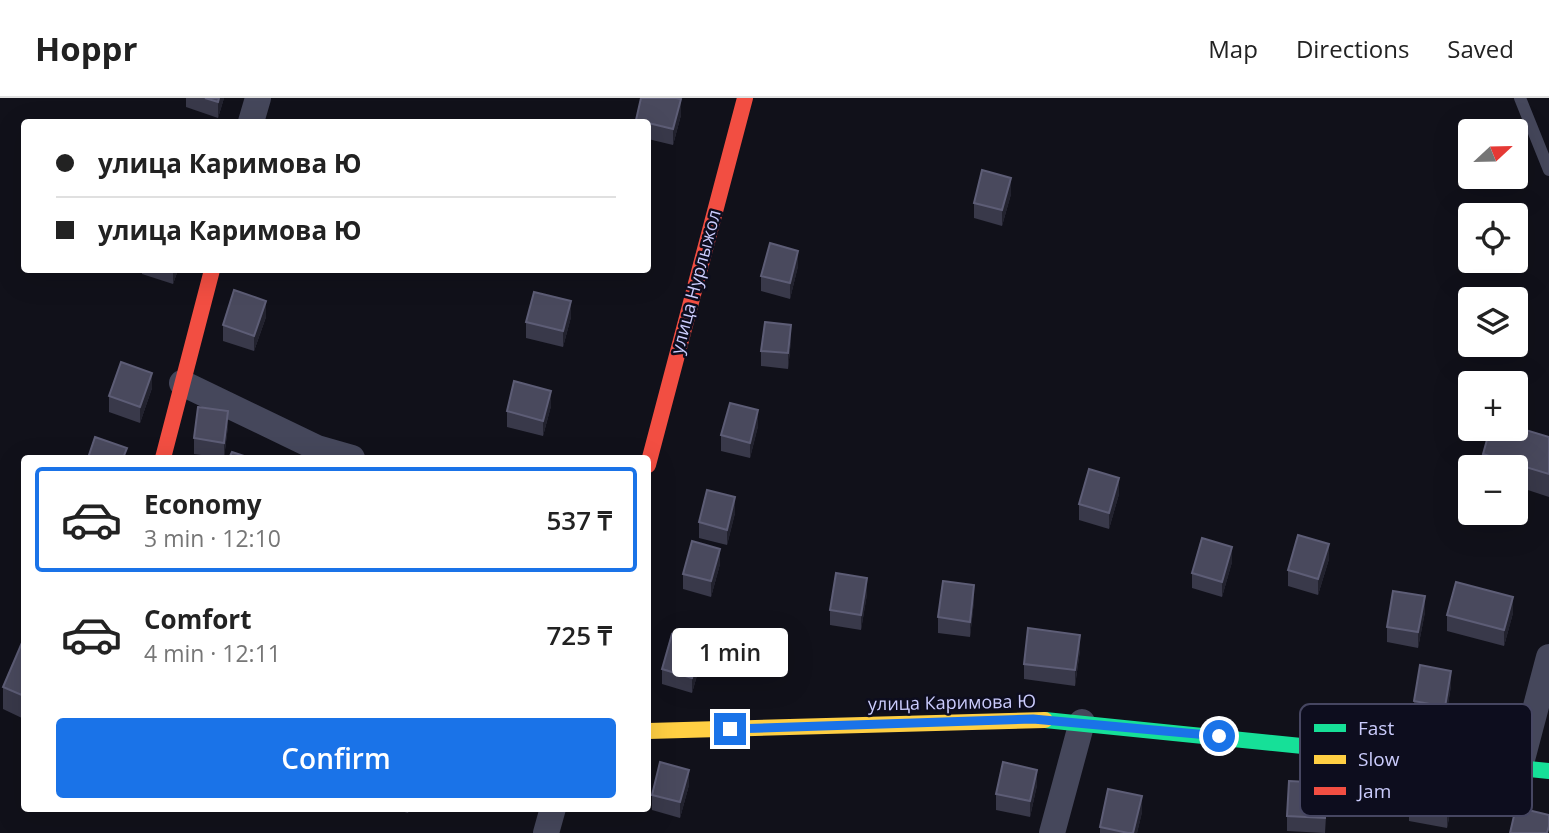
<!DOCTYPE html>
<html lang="en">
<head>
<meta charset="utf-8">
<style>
	body { margin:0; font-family:"Open Sans",sans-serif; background:#f2f2f2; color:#222; height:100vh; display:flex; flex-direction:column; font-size:26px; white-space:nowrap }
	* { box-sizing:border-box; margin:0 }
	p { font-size:23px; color:#767676 }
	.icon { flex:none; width:38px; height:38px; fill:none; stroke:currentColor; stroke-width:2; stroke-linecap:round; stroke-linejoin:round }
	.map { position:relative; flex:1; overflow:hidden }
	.details { position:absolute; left:21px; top:357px; width:630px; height:357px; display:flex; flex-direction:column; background:#fff; border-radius:7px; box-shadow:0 7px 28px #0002 }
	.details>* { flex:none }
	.banner { position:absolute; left:21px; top:21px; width:630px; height:154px; border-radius:7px; box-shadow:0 7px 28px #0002; display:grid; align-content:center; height:154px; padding:0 35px; background:#fff }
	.needle { width:46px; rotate:68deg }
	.controls { position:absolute; left:1458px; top:21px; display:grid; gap:14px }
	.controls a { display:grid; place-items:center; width:70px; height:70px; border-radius:7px; background:#fff; box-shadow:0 7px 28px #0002; font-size:35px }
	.end { position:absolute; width:32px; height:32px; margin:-16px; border:9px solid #1a73e8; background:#fff; box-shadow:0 0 0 4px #fff }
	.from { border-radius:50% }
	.bubble { position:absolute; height:49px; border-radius:7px; background:#fff; box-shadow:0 7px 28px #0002; font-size:23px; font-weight:600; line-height:49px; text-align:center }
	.banner b { display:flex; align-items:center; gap:24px; height:66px; font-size:26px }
	.banner b+b { border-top:2px solid #e0e0e0 }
	.banner i { width:18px; height:18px; background:#222 }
	ul { padding:12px 0 0; list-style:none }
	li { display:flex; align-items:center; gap:21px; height:105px; margin:0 14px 10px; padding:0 21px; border:4px solid transparent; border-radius:7px }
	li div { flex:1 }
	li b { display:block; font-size:26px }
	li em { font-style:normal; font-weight:600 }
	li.selected { border-color:#1a73e8 }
	li>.icon { width:63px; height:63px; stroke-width:1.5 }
	.primary-button { display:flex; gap:14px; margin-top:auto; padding:14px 35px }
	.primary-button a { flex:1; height:80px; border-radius:7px; background:#1a73e8; color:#fff; font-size:28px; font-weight:600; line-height:80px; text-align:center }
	header { display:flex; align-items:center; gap:42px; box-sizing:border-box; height:98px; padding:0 35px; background:#fff; border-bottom:2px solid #e0e0e0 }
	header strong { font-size:33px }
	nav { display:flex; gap:38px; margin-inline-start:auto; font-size:24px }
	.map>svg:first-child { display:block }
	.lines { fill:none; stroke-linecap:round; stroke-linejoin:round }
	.lane { stroke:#45475b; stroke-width:12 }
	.street { stroke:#45475b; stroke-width:26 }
	.fast { stroke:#16e098; stroke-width:16 }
	.slow { stroke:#ffcf43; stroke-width:16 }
	.jam { stroke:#f24e42; stroke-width:16 }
	.wall { fill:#39394a }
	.shaded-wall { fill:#22222e }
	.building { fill:#49495d; stroke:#5d5d76; stroke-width:2 }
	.route { stroke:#1a73e8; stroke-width:9 }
	.labels { text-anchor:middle; stroke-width:5; stroke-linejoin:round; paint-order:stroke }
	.street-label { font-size:18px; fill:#cbccfd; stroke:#0d0d1e }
	.key { fill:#0d0d1e; stroke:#464661; stroke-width:2 }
	.key-label { font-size:19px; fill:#cbccfd }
</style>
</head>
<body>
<header>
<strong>Hoppr</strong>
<nav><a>Map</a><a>Directions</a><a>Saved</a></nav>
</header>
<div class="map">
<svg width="1549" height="735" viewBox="0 0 1549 735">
	<rect width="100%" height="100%" fill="#11111a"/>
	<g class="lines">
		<path class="lane" d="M1520 0 1549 72"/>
		<path class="street" d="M251 24 258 0
			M182 285 317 350 352 360
			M1520 669 1549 559
			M546 735 553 710
			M1052 735 1082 624"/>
		<path class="fast" d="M1045 622 1549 673"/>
		<path class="slow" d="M648 633 1045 622"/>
		<path class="jam" d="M163 360 212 172
			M648 367 745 0"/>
	</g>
	<path class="wall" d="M186 0H224L218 20 186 9Z
		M681 17 673 47 648 41V24H636V22Z
		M1011 96 1002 128 974 120V105Z
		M798 168 790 201 761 193V178Z
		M142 172H178L173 186 142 176Z
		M266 219 254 253 223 243V227Z
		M571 219 563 249 526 240V224Z
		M791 242 788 271 761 268V253Z
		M152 290 140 325 109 314V298Z
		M551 308 543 338 507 329V313Z
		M228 328 224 360 194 356V340Z
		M758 328 750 360 721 353V337Z
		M1549 339V399L1516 388V369H1483V356Z
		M1119 396 1109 431 1079 422V406Z
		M735 415 727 447 699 440V424Z
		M1329 461 1318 497 1288 488V472Z
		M1232 464 1222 499 1192 490V475Z
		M720 466 711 499 683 491V476Z
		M867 496 861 532 830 527V512Z
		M974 503 970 539 938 535V519Z
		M1425 514 1418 550 1387 544V529Z
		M1513 515 1504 548 1447 533V517Z
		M24 540V621L3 611V589Z
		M1080 552 1075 588 1024 581V566Z
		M702 560 692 595 662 586V571Z
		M1451 588 1445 624 1414 619V603Z
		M689 687 680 720 652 712V697Z
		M1037 687 1030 719 996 712V696Z
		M1454 695 1447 730 1409 723V707Z
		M1327 701 1325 735 1287 733V718Z
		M391 710H410L408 715Z
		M1142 714 1137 735H1100V729Z"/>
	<path class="shaded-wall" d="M219 0H224L218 20V4Z
		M681 1V17L673 47V31Z
		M1011 80V96L1002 128V112Z
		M798 153V168L790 201V185Z
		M173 172H178L173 186Z
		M266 203V219L254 253V238Z
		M571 203V219L563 249V233Z
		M791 227V242L788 271V255Z
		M152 275V290L140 325V309Z
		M551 293V308L543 338V323Z
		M758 312V328L750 360V345Z
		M228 313V328L224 360V345Z
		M1119 380V396L1109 431V415Z
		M735 399V415L727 447V432Z
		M1329 446V461L1318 497V481Z
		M1232 449V464L1222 499V484Z
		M720 451V466L711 499V483Z
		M867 480V496L861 532V517Z
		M974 487V503L970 539V524Z
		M1425 498V514L1418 550V534Z
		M1513 499V515L1504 548V532Z
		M1080 537V552L1075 588V572Z
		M702 545V560L692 595V580Z
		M1451 573V588L1445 624V609Z
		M689 672V687L680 720V704Z
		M1037 672V687L1030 719V703Z
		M1454 680V695L1447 730V714Z
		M1142 698V714L1137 735H1133Z"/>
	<path class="building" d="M205 0H219L218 4Z
		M641 0H676L681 1 673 31 636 22Z
		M982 72 1011 80 1002 112 974 105Z
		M770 145 798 153 790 185 761 178Z
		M234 192 266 203 254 238 223 227Z
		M534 194 571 203 563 233 526 224Z
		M765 224 791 227 788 255 761 253Z
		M121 264 152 275 140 309 109 298Z
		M514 283 551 293 543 323 507 313Z
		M730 305 758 312 750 345 721 337Z
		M198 309 228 313 224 345 194 340Z
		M1516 329 1549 339V376L1483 356 1490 331H1516Z
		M95 339 127 350 123 360H88Z
		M232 354 250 360H229Z
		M1089 371 1119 380 1109 415 1079 406Z
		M707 392 735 399 727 432 699 424Z
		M1298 437 1329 446 1318 481 1288 472Z
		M1202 440 1232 449 1222 484 1192 475Z
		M692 443 720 451 711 483 683 476Z
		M836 475 867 480 861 517 830 512Z
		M943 483 974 487 970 524 938 519Z
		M1456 484 1513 499 1504 532 1447 517Z
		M1393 493 1425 498 1418 534 1387 529Z
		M1028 530 1080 537 1075 572 1024 566Z
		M672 536 702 545 692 580 662 571Z
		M24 540V598L3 589Z
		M1420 567 1451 573 1445 609 1414 603Z
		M660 664 689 672 680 704 652 697Z
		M1003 664 1037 672 1030 703 996 696Z
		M1289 683 1327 685 1325 720 1287 718Z
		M1108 691 1142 698 1133 735H1128L1100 729Z
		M1516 709 1549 717V728L1547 735H1510Z"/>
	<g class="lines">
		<path class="route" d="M730 631 1033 621 1219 638"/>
	</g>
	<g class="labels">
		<g class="street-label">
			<text transform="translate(696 184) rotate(-75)" y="6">улица Нурлыжол</text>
			<text transform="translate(952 605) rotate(-1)" y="6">улица Каримова Ю</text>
		</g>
	</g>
	<rect x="1300" y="606" width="232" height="112" rx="10" class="key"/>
	<rect x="1314" y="626" width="32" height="8" fill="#16e098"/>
	<rect x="1314" y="657" width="32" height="9" fill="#ffcf43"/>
	<rect x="1314" y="689" width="32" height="8" fill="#f24e42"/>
	<g class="key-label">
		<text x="1358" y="637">Fast</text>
		<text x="1358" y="668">Slow</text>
		<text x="1358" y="700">Jam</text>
	</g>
</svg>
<div class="controls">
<a><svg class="needle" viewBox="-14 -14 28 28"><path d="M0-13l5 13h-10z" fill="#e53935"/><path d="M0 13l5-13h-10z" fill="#767676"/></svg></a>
<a><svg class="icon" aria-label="locate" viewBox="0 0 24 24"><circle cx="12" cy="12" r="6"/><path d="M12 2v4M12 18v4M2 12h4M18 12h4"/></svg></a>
<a><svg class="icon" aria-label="layers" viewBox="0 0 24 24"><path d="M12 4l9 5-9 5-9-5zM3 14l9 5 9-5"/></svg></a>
<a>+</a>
<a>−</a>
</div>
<i class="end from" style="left:1219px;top:638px"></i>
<i class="end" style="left:730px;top:631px"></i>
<div class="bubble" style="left:672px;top:530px;width:116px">1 min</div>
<div class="banner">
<b><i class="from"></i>улица Каримова Ю</b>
<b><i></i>улица Каримова Ю</b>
</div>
<section class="details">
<ul>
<li class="selected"><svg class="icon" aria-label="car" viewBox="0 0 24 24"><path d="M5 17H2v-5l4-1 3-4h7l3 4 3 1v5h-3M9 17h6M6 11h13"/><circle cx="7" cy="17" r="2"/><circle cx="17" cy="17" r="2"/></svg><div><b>Economy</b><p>3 min · 12:10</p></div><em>537 ₸</em></li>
<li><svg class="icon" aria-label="car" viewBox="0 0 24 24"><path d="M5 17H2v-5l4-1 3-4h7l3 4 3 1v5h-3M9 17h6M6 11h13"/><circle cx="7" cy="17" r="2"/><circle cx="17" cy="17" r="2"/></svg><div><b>Comfort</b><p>4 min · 12:11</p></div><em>725 ₸</em></li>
</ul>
<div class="primary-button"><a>Confirm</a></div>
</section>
</div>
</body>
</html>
